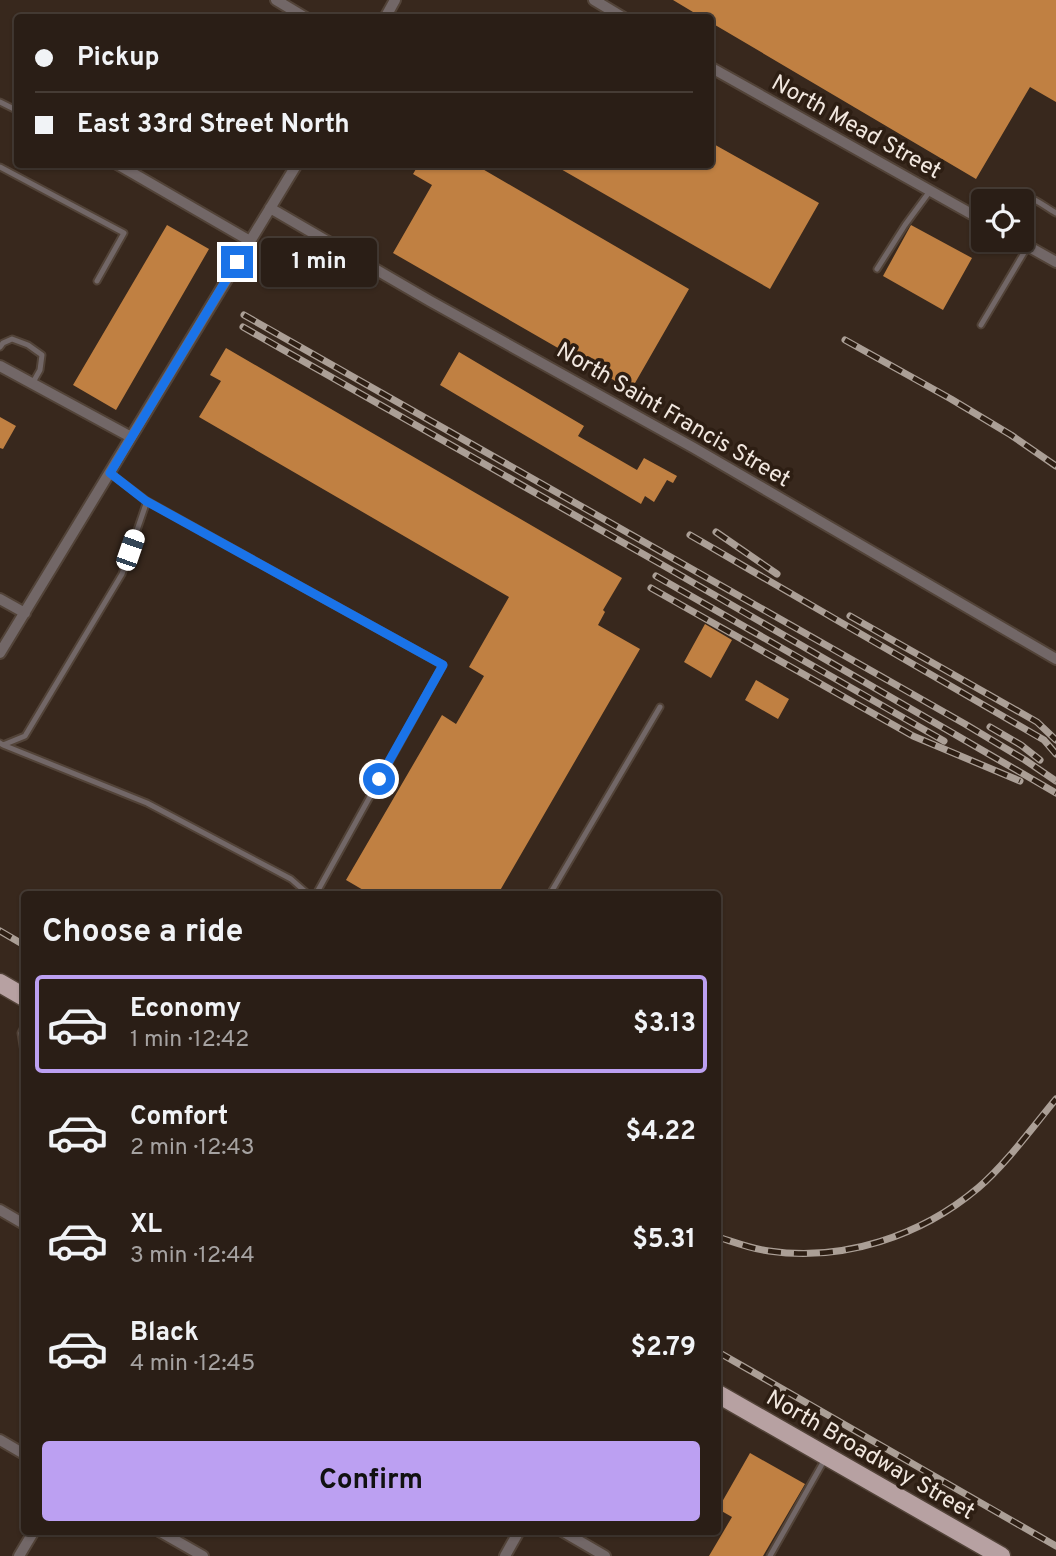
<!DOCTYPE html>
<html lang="en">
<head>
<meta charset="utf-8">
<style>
	body { margin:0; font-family:Overpass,sans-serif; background:#32271f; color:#f1f3f6; height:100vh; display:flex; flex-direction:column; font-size:26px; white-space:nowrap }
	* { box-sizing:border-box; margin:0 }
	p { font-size:23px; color:#a5a2a1 }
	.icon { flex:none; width:38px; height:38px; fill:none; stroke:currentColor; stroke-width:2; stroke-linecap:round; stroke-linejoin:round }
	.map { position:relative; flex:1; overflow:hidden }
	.side { position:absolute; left:21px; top:891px; width:700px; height:644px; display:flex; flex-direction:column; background:#2a1e16; border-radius:7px; box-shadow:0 2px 5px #0004,0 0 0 2px #463c35 }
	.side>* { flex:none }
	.hud { position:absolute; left:14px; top:14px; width:700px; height:154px; border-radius:7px; box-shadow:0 2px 5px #0004,0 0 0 2px #463c35; display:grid; align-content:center; height:154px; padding:0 21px; background:#2a1e16 }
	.tools { position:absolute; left:971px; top:189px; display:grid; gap:14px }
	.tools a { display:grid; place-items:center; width:63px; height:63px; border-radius:7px; background:#2a1e16; box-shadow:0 2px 5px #0004,0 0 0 2px #463c35; font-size:35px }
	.end { position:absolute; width:32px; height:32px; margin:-16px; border:9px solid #1a73e8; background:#fff; box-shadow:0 0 0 4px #fff }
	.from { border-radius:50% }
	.bubble { position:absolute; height:49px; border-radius:7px; background:#2a1e16; box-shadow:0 2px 5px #0004,0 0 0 2px #463c35; font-size:23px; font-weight:700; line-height:49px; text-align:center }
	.car { position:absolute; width:21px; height:42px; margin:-21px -10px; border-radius:9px; box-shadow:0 0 5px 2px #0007; background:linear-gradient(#fff 24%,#345 0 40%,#fff 0 76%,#345 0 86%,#fff 0) }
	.hud b { display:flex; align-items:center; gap:24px; height:66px; font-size:26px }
	.hud b+b { border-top:2px solid #463c35 }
	.hud i { width:18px; height:18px; background:#f1f3f6 }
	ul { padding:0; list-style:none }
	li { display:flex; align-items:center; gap:21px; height:98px; margin:0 14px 10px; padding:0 7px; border:4px solid transparent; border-radius:7px }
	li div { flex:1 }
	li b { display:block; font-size:26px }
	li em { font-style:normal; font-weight:700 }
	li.active { border-color:#bca0f2 }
	li>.icon { width:63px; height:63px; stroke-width:1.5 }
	h2 { padding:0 21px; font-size:32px; line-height:84px }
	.button { display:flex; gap:14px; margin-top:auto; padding:14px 21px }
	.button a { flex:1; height:80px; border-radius:7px; background:#bca0f2; color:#111; font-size:28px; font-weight:700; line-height:80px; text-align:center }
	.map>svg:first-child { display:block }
	.building { fill:#c08042 }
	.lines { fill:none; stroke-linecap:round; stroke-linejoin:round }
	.service-casing { stroke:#524338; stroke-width:9 }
	.minor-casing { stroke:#524338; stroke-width:14 }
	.primary-casing { stroke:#524338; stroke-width:21 }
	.service { stroke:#726767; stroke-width:5 }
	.minor { stroke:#726767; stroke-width:10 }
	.primary { stroke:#b7a1a2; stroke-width:18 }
	.rail-casing { stroke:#ab9f96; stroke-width:7 }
	.rail { stroke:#2d1e13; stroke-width:4.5; stroke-dasharray:13; stroke-linecap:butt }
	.route { stroke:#1a73e8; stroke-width:9 }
	.labels { text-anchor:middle; stroke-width:7; stroke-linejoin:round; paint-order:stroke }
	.street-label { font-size:23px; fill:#f1e7df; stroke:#2d1e13 }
</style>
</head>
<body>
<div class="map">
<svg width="1056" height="1556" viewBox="0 0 1056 1556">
	<rect width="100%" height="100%" fill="#38281d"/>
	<path class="building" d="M673 0H1056V102L1030 87 976 179 710 22V18H703Z
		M710 142 819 203 770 289 552 164H710Z
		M419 164H474L689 289 631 390 393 253 432 185 413 174Z
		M167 225 209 249 116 410 73 385Z
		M911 225 972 258 943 310 883 276Z
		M226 348 622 578 603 610 605 612 598 625 640 649 498 894H370L346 880 442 715 456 724 484 676 469 667 509 597 199 417 221 381 210 375Z
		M459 352 584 426 578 436 637 470 644 458 677 476 673 483 667 480 654 502 645 496 641 504 440 385Z
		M0 417 16 426 3 449 0 448Z
		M705 624 732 640 711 678 684 662Z
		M756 680 789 699 778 719 745 700Z
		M750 1453 805 1484 763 1556H709L732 1517 718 1509Z"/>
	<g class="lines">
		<g class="service-casing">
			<path id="service" d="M0 102 18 111
				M0 167 124 233 97 281
				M1007 201C1024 187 1040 204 1056 213
				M877 269 905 225 930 191
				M981 325 1028 246
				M0 347 3 343 12 339 28 345 42 355 40 370 32 384
				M147 501 443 665 316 894
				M0 743 3 745 25 736 122 574 147 501 110 473
				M3 745 147 803 291 879 308 894
				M550 894 660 707
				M24 1027 21 1033 24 1052
				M770 1556 825 1459"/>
		</g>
		<g class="minor-casing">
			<path id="minor" d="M276 0 306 18
				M594 0 624 18
				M385 18 395 0
				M710 67 984 221
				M117 164 250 241
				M270 208 430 301 694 448 1056 659
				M1017 240 1056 262
				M0 366 131 437
				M0 599 25 613
				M0 653 297 164
				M0 1210 24 1224
				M0 1440 24 1454
				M159 1531 203 1556
				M562 1531 605 1556
				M19 1556 34 1531
				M505 1556 519 1531"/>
		</g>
		<g class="primary-casing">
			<path id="primary" d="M0 983 24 997
				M718 1394 1001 1556"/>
		</g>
		<use href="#service" class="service"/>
		<use href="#minor" class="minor"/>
		<use href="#primary" class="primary"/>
		<g class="rail-casing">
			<path id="rail" d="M244 315 965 724 1025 760 1056 781
				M243 327 666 567 1056 793
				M845 340 951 399 1011 435 1056 466
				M716 532 777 574
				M690 535 1044 740 1056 754
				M656 576 944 741
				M651 588 913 736 1020 781
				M850 616 1037 722 1056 740
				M990 727 1021 745 1040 760
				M0 931 24 945
				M718 1237C734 1242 752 1249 769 1251 843 1262 921 1236 978 1188 1006 1164 1032 1128 1056 1099
				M718 1352 1056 1546"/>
		</g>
		<use href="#rail" class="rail"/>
	</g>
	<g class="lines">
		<path class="route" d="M237 262 110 473 146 501 443 665 379 779"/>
	</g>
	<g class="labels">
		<g class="street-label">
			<text transform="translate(857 126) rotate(29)" y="8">North Mead Street</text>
			<text transform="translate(674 414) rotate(30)" y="8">North Saint Francis Street</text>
			<text transform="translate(871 1454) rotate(30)" y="8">North Broadway Street</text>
		</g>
	</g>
</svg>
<div class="tools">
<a><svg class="icon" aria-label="locate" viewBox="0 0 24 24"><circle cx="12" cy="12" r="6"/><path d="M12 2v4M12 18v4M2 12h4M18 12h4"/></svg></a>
</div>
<i class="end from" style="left:379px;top:779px"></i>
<i class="end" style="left:237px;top:262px"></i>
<div class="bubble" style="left:261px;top:238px;width:116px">1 min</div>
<i class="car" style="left:130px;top:550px;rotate:19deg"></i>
<div class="hud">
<b><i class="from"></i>Pickup</b>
<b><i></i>East 33rd Street North</b>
</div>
<section class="side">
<h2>Choose a ride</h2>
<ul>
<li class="active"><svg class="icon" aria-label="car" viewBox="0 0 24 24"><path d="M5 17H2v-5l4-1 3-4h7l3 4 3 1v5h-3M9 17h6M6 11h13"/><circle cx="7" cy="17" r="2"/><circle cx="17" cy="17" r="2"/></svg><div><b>Economy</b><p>1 min · 12:42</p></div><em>$3.13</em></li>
<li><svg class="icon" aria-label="car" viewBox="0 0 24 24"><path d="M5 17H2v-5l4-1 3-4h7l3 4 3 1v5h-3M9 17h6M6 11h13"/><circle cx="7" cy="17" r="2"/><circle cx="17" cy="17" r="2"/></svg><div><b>Comfort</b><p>2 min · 12:43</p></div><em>$4.22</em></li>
<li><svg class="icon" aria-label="car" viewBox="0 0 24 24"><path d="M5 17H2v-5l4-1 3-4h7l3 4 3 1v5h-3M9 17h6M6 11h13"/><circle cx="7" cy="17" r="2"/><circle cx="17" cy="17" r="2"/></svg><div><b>XL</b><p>3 min · 12:44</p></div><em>$5.31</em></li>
<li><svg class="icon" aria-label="car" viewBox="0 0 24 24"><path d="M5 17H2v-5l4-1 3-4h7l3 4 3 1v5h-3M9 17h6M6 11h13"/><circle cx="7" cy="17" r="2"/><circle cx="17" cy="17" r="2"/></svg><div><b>Black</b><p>4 min · 12:45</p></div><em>$2.79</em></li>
</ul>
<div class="button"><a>Confirm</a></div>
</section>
</div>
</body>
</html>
